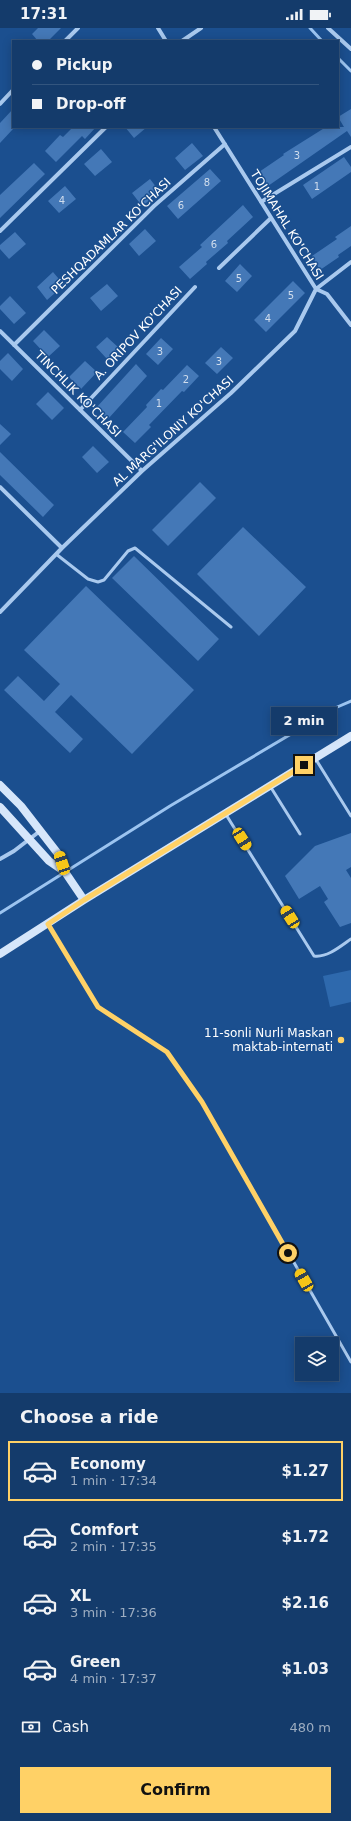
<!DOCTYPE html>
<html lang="en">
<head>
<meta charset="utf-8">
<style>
	body { margin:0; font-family:"DejaVu Sans",sans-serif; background:#1d4271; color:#f1f3f6; height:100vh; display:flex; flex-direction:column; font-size:15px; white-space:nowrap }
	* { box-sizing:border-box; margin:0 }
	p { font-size:13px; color:#9dadc1 }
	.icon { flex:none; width:22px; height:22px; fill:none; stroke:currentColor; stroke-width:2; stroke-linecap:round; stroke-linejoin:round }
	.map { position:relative; height:1365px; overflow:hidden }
	.side { display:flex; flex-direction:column; background:#143b6b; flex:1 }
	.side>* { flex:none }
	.guide { position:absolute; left:12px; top:12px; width:327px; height:88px; border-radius:0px; box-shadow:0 2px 10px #0003,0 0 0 1px #33557e; display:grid; align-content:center; height:88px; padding:0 20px; background:#143b6b }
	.buttons { position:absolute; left:295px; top:1309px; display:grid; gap:8px }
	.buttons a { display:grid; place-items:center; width:44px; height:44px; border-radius:0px; background:#143b6b; box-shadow:0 2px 10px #0003,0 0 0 1px #33557e; font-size:20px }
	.end { position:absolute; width:18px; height:18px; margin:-9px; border:5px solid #ffd166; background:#111; box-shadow:0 0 0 2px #111 }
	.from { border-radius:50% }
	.bubble { position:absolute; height:28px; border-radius:0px; background:#143b6b; box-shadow:0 2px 10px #0003,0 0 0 1px #33557e; font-size:13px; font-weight:600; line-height:28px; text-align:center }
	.car { position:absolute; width:12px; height:24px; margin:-12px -6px; border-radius:5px; box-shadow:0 0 3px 1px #0007; background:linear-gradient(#f5c518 24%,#345 0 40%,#f5c518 0 76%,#345 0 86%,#f5c518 0) }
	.guide b { display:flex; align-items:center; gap:14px; height:38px; font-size:15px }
	.guide b+b { border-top:1px solid #33557e }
	.guide i { width:10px; height:10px; background:#f1f3f6 }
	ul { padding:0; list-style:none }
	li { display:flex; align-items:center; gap:12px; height:60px; margin:0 8px 6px; padding:0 12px; border:2px solid transparent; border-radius:0px }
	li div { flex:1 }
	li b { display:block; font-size:15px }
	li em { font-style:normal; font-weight:600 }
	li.selected { border-color:#ffd166 }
	li>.icon { width:36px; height:36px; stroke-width:1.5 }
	h2 { padding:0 20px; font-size:18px; line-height:48px }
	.pay { display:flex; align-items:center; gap:10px; height:44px; padding:0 20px; font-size:15px }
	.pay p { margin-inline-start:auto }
	.button { display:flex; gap:8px; margin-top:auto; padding:8px 20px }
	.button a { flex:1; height:46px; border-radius:0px; background:#ffd166; color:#111; font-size:16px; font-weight:600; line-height:46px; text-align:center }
	.status { display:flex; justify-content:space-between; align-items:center; height:28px; padding:0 20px; background:#143b6b; direction:ltr }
	.status svg { height:11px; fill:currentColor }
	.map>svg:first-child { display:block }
	.green { fill:#2e69ad }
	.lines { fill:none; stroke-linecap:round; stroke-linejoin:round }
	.stream { stroke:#9cc4f0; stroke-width:3 }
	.building { fill:#4478b7 }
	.service { stroke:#a9c9ee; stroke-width:3 }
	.minor { stroke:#a9c9ee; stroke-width:4 }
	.secondary { stroke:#d6e6fa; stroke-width:8 }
	.route { stroke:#ffd166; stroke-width:5 }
	.poi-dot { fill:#ffd166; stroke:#1b4f8f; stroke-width:1.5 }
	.labels { text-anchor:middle; stroke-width:3; stroke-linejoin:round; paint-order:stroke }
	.number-label { font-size:10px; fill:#d0dded }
	.street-label { font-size:12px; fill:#fff; stroke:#1b4f8f }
	.poi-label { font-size:12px; fill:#fff; stroke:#1b4f8f; text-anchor:end }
</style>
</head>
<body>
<div class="status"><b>17:31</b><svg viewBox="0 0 49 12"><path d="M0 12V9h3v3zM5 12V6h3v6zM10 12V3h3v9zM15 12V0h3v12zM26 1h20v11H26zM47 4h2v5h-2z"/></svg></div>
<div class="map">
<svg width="351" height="1365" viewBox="0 0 351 1365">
	<rect width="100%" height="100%" fill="#1b4f8f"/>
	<path class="green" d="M351 942V974L330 979 323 948Z"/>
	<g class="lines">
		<path class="stream" d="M310 0 322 13
			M338 30 351 43
			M0 885 170 778 335 680 351 673"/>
	</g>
	<path class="building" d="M38 0H61L48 13H38L32 6Z
		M13 81V101L0 115V95Z
		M351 81V109L347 103 268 158 259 144 284 127 283 126 326 99H344L338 89Z
		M73 99H96L85 111 82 108 56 134 45 123 60 107 63 109Z
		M125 99H147L134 110Z
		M192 115 203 128 185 142 175 130Z
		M101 121 112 134 95 148 84 136Z
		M344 129 351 139V144L312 171 303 157Z
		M34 135 45 146 0 190V167Z
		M210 141 221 153 178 191 167 178Z
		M150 151 160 164 142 178 132 165Z
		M65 158 76 171 59 185 48 173Z
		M243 177 253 189 227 213 228 215 206 234 207 236 190 251 179 239 202 219 200 217Z
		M351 198V218L338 227 339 229 320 242 312 228 337 211 335 209Z
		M145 201 156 213 139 228 129 216Z
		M15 204 26 216 9 231 0 221V217Z
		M240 236 252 248 237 264 225 253Z
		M53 244 64 257 47 272 37 259Z
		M293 253 305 265 266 304 254 292Z
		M107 256 118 268 101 283 90 270Z
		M10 268 26 285 14 296 0 281V278Z
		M44 302 60 318 48 329 33 313Z
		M107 309 119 320 107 331 96 319Z
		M161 310 173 321 158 337 146 326Z
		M221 319 233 330 217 346 205 335Z
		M8 325 23 341 12 353 0 341V333Z
		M85 333 97 344 81 361 69 349Z
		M136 336 147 348 108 391 96 380Z
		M187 337 199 348 184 364 182 363 149 397 151 399 135 415 123 404 147 379 146 377 161 361 163 362Z
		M48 364 64 380 52 392 36 376Z
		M0 396 11 406 0 417Z
		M93 418 109 434 97 445 82 429Z
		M0 424 54 477 43 489 0 447Z
		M200 454 216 470 168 518 152 502Z
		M243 499 306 559 259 608 197 546Z
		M134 528 219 611 198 633 112 550Z
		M86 558 194 662 132 726 71 667 55 684 83 711 70 725 4 662 18 648 44 673 60 656 24 622Z
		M351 805V839L346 842 351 850V895L340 899 324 874 328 871 320 858 299 871 285 848 315 818Z"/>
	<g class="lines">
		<path class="service" d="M56 526 88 551 98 554 104 552 128 523 135 520 231 599
			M315 730 351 788
			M270 758 300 806
			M225 785 314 928C327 930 341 918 351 911
			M48 896 98 979 167 1024 202 1074 351 1334"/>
		<path class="minor" d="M158 0 166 13
			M328 0 351 21
			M65 13 78 0
			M182 13 201 0
			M0 76 13 62
			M214 99 316 261 327 266 351 297
			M261 174 351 119
			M0 203 106 99
			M219 240 271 190
			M0 303 142 443
			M14 317 154 178 225 116
			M80 382 195 259
			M0 459 62 520
			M0 584 62 520 142 443 231 365 295 303 316 261 351 234
			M0 831 14 823 40 803"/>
		<path class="secondary" d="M0 757 21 778 59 827 65 844 84 872
			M0 779 49 833 65 844
			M0 926 84 872 351 708"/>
	</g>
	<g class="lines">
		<path class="route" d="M288 1225 202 1074 167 1024 98 979 48 896 84 872 304 737"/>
	</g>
	<circle class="poi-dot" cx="341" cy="1012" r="4"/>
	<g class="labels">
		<g class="number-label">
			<text x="297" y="131">3</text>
			<text x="207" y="158">8</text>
			<text x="317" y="162">1</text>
			<text x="62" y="176">4</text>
			<text x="181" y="181">6</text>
			<text x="214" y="220">6</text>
			<text x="239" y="254">5</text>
			<text x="291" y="271">5</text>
			<text x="268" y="294">4</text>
			<text x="160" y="327">3</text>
			<text x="219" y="337">3</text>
			<text x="186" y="355">2</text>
			<text x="159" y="379">1</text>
		</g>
		<g class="street-label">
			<text transform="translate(287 197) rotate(58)" y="4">TOJIMAHAL KO'CHASI</text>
			<text transform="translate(111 208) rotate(-44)" y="4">PESHQADAMLAR KO'CHASI</text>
			<text transform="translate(138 305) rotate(-47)" y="4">A. ORIPOV KO'CHASI</text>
			<text transform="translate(78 366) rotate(45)" y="4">TINCHLIK KO'CHASI</text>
			<text transform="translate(173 403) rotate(-42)" y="4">AL MARG'ILONIY KO'CHASI</text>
		</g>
		<g class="poi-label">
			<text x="333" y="1009">11-sonli Nurli Maskan<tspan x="333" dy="14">maktab-internati</tspan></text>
		</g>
	</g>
</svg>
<div class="buttons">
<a><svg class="icon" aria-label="layers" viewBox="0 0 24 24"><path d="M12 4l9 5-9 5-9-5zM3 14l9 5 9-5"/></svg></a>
</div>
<i class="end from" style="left:288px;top:1225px"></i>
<i class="end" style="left:304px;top:737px"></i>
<div class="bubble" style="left:271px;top:679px;width:66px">2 min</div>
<i class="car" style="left:242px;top:811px;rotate:148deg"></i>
<i class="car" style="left:62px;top:835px;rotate:342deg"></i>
<i class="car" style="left:290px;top:889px;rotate:328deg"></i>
<i class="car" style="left:304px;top:1252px;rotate:330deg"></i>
<div class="guide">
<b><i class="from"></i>Pickup</b>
<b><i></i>Drop-off</b>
</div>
</div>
<section class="side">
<h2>Choose a ride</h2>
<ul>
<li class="selected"><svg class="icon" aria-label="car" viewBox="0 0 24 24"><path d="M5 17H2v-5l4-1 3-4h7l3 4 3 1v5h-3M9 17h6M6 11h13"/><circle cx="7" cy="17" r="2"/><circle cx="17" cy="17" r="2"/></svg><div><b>Economy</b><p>1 min · 17:34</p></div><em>$1.27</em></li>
<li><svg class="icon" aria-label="car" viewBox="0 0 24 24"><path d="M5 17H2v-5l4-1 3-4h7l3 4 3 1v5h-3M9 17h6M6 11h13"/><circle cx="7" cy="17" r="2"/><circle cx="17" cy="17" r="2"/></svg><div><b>Comfort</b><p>2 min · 17:35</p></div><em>$1.72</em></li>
<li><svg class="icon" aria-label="car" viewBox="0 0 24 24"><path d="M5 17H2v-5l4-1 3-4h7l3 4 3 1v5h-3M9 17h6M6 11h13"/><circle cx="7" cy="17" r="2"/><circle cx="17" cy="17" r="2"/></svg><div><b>XL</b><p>3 min · 17:36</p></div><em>$2.16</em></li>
<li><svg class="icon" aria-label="car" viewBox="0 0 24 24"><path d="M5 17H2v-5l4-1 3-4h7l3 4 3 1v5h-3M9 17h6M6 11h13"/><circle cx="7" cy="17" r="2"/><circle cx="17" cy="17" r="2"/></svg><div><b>Green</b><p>4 min · 17:37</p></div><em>$1.03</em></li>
</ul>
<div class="pay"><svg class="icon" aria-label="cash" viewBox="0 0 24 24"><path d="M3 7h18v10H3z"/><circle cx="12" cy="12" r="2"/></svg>Cash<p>480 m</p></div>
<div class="button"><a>Confirm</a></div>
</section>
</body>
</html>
